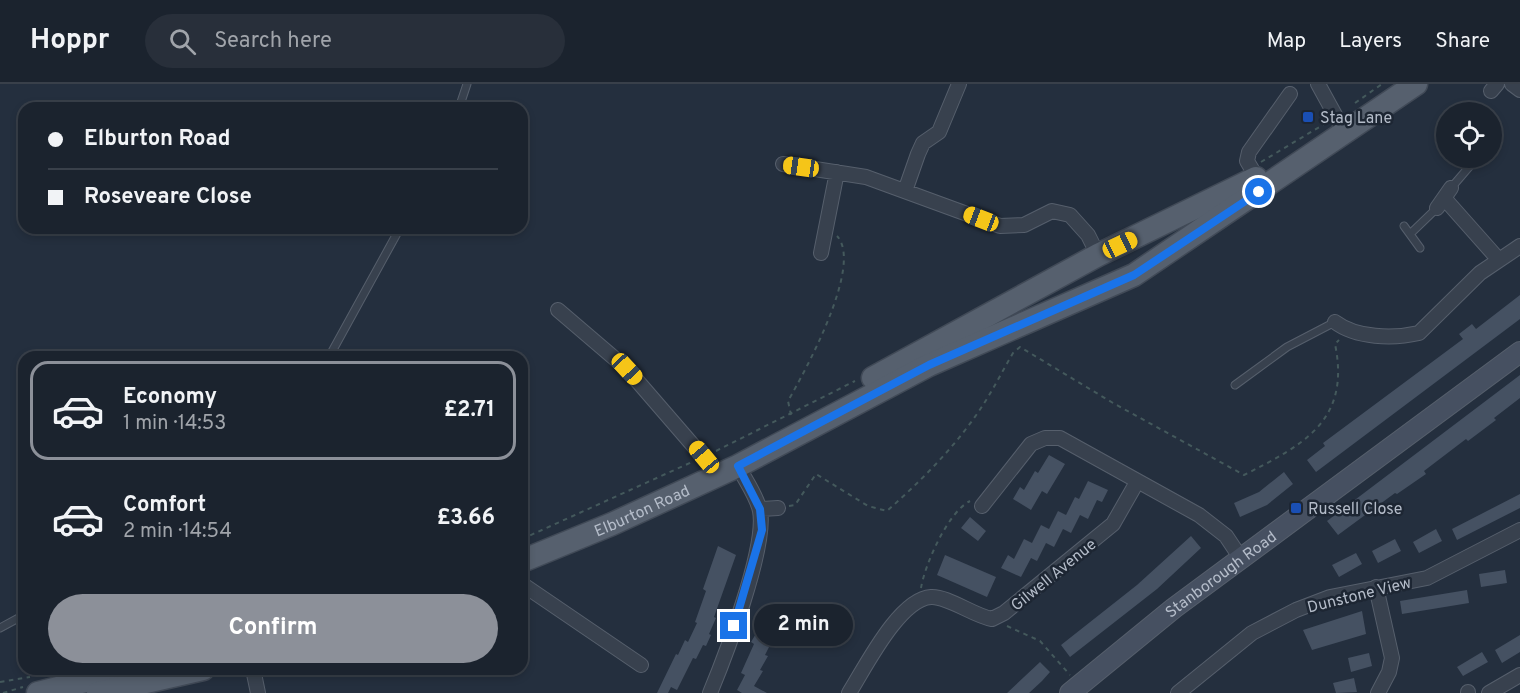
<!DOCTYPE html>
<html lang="en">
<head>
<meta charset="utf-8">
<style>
	body { margin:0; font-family:Overpass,sans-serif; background:#282f3a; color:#f1f3f6; height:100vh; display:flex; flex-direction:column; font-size:22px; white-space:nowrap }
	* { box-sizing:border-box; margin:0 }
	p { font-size:20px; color:#a0a4aa }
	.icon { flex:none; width:33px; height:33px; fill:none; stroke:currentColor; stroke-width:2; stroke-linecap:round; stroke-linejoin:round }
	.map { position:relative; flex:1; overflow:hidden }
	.drawer { position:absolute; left:18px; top:267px; width:510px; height:324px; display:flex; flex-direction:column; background:#1b232e; border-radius:18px; box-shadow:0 3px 9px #0003,0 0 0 2px #39404a }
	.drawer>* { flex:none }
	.guide { position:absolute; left:18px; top:18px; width:510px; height:132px; border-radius:18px; box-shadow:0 3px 9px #0003,0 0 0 2px #39404a; display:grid; align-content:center; height:132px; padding:0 30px; background:#1b232e }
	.tools { position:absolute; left:1436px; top:18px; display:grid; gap:12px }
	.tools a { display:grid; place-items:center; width:66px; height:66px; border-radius:50%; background:#1b232e; box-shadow:0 3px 9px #0003,0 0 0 2px #39404a; font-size:30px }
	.end { position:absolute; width:27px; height:27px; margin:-14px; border:8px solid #1a73e8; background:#fff; box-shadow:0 0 0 3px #fff }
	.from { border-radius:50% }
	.bubble { position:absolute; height:42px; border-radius:21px; background:#1b232e; box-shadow:0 3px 9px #0003,0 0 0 2px #39404a; font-size:20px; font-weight:700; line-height:42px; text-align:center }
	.car { position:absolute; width:18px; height:36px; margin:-18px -9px; border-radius:8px; box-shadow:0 0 4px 2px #0007; background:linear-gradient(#f5c518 24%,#345 0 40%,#f5c518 0 76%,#345 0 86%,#f5c518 0) }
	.guide b { display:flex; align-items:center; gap:21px; height:57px; font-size:22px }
	.guide b+b { border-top:2px solid #39404a }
	.guide i { width:15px; height:15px; background:#f1f3f6 }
	ul { padding:10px 0 0; list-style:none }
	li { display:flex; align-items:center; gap:18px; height:99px; margin:0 12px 9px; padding:0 18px; border:3px solid transparent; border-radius:18px }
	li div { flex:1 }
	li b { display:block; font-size:22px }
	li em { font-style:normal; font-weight:700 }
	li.active { border-color:#8c9099 }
	li>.icon { width:54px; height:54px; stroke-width:1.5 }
	.primary-button { display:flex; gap:12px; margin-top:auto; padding:12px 30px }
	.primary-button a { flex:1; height:69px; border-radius:36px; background:#8c9099; color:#fff; font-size:24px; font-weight:700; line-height:69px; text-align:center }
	header { display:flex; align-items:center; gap:36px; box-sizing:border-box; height:84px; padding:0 30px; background:#1b232e; border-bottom:2px solid #39404a }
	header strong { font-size:28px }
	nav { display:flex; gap:33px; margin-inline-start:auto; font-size:21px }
	.search { width:420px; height:54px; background:#282f3a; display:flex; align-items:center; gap:15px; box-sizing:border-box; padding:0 21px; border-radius:33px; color:#a0a4aa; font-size:22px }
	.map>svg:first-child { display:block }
	.building { fill:#455162 }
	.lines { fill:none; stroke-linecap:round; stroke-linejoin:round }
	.lane-casing { stroke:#565f6c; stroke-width:9 }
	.street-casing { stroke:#565f6c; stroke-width:16 }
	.secondary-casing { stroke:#565f6c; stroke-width:22 }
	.primary-casing { stroke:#414a57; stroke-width:25 }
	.path { stroke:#44595c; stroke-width:2; stroke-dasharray:4.5 4.5; stroke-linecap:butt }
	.lane { stroke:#38414e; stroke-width:7 }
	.street { stroke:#38414e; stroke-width:14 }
	.secondary { stroke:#465061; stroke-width:20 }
	.primary { stroke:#56606e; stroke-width:22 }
	.route { stroke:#1a73e8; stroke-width:8 }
	.transit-dot { fill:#1a4fb4; stroke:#1d2633; stroke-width:2 }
	.labels { text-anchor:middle; stroke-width:5; stroke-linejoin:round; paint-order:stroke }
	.poi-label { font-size:16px; fill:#b4bcc9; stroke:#1d2633; text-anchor:start }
	.street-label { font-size:16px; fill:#b4bcc9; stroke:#1d2633 }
</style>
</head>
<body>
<header>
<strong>Hoppr</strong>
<div class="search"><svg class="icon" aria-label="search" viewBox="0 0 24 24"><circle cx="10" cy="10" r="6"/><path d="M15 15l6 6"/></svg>Search here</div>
<nav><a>Map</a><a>Layers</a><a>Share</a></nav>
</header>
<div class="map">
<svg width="1520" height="609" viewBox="0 0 1520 609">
	<rect width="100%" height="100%" fill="#242f3e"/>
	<path class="building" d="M1520 211V235L1316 388 1307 376 1325 362 1323 359 1463 255 1459 250 1472 240 1476 245Z
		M1520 291V314L1494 334 1496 336 1468 357 1466 355 1424 387 1426 390 1397 410 1395 409 1338 451 1327 437Z
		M1049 371 1065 380 1047 410 1042 407 1031 426 1013 415 1020 403 1024 406 1035 387 1038 389Z
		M1284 388 1293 400 1267 421 1240 433 1234 419 1259 408Z
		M1088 397 1108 406 1102 418 1097 416 1088 435 1080 431 1071 449 1063 445 1054 463 1046 459 1037 477 1031 474 1021 493 1001 484 1008 471 1014 475 1024 455 1032 459 1041 441 1049 445 1058 427 1066 431 1075 413 1079 415Z
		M1520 410V424L1457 456 1452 445Z
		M970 433 986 447 978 457 961 444Z
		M1436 445 1442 457 1419 469 1413 458Z
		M1191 452 1201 464 1157 505 1070 573 1061 561 1137 501Z
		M1395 455 1401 467 1378 479 1372 467Z
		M718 462 736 471 714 533 716 534 709 550 711 551 706 562 703 561 696 575 693 574 677 606 671 603 668 609H657L676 570 678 571 685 556 688 558 697 539 695 538 706 507 703 505Z
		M1356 469 1362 480 1339 493 1332 481Z
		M945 471 996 493 987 513 937 491Z
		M1505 486 1507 499 1481 503 1479 490Z
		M1467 506 1469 519 1402 530 1400 517Z
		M1362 527 1366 550 1312 566 1303 546Z
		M765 546 775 551 765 571 768 572 760 586 763 587 754 602 767 609H742L737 606 745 591 741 589 754 560 751 558 757 548 762 551Z
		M1520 551V568L1502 579 1495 566Z
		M1482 568 1488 578 1463 592 1457 583Z
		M1369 569 1372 582 1351 588 1348 574Z
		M1040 578 1050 588 1042 597 1029 609H1007Z
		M1354 594 1357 608 1336 609 1333 599Z"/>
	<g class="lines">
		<g class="lane-casing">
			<path id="lane" d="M459 24 467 0
				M1451 104 1475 76
				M1404 142 1420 164
				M1410 150 1437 124
				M329 273 400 144
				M1235 301 1287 263 1335 238
				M0 544 24 531"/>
		</g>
		<g class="street-casing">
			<path id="street" d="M1318 0 1340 40
				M1512 0 1520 6
				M1491 7 1497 0
				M783 80 866 93 1000 142 1024 141 1052 127 1070 131 1088 151 1098 171
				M1257 94 1247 77 1249 68 1290 10
				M905 107 918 70 923 59 939 48 959 0
				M1444 114 1499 176
				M1437 124 1451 104
				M821 169 837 88
				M558 226 627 285 710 381
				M1335 238C1356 254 1393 255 1419 249L1480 189 1520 162
				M982 422 1031 360 1045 354H1060L1199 431 1226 452 1242 476
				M760 425 778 424
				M522 500 641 581
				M1376 503 1392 574 1389 588 1378 609
				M253 585 258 609
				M1468 608V609
				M710 609C725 573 767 463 760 427 757 412 745 396 738 382
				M849 609C865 584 899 515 931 513 948 512 974 532 992 535L1004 529 1113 440 1137 398
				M1178 609 1252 549 1296 526 1330 513 1427 494 1520 446
				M1489 609 1520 591"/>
		</g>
		<g class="secondary-casing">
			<g id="secondary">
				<path id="s1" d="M1070 609 1174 524 1520 268"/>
			</g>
		</g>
		<g class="primary-casing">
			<g id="primary">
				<path d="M873 294 1098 171 1256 94"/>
				<path id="s2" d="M522 477 612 440 738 382 929 281 1134 191 1416 0"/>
				<path d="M38 609 121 588"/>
				<path d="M98 609 203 585"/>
			</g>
		</g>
		<path class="path" d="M1355 19 1382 0
			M1261 78 1326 39
			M791 331 788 317C804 289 864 181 837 152
			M716 367 855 297
			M789 422 795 421 816 390 868 422 887 427C922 396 957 361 983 321 994 304 1003 286 1013 269L1020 263 1113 319 1244 391C1303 361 1351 337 1335 260L1339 256
			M522 455 692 378
			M921 504C925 480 948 428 970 417
			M1007 542 1040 557 1070 591
			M0 598 30 593
			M3 609 23 603"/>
		<use href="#lane" class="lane"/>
		<use href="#street" class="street"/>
		<use href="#secondary" class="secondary"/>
		<use href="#primary" class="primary"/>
	</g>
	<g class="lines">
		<path class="route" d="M734 542 762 446 760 425 738 382 929 281 1134 191 1259 108"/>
	</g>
	<g class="transit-dot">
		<rect x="1302" y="27" width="12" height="12" rx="3"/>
		<rect x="1290" y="418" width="12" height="12" rx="3"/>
	</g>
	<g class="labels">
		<g class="poi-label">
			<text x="1320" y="39">Stag Lane</text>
			<text x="1308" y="430">Russell Close</text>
		</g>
		<g class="street-label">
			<text dy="6" stroke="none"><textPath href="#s2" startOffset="130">Elburton Road</textPath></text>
			<text transform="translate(1053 490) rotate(-39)" y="6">Gilwell Avenue</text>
			<text dy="6" stroke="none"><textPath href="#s1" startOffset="192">Stanborough Road</textPath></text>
			<text transform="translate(1359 510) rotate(-14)" y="6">Dunstone View</text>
		</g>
	</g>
</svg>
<div class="tools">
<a><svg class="icon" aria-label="locate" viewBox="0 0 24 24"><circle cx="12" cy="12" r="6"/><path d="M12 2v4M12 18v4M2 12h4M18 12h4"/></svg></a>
</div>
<i class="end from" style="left:1259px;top:108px"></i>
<i class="end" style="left:734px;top:542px"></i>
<div class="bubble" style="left:754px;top:520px;width:99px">2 min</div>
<i class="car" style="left:801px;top:83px;rotate:278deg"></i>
<i class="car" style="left:981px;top:135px;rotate:291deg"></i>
<i class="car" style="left:1120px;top:161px;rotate:65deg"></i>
<i class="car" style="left:627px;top:285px;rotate:137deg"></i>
<i class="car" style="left:704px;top:373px;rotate:320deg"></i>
<div class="guide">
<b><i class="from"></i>Elburton Road</b>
<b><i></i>Roseveare Close</b>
</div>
<section class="drawer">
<ul>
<li class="active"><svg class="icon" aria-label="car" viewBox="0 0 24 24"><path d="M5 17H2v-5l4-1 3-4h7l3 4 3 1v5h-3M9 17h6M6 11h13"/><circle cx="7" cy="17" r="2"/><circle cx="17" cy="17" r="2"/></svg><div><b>Economy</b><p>1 min · 14:53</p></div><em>£2.71</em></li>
<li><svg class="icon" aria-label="car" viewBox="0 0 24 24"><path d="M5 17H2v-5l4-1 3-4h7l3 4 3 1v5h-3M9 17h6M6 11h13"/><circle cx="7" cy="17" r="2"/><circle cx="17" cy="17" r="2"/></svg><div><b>Comfort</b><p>2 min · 14:54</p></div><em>£3.66</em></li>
</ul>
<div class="primary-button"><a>Confirm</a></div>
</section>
</div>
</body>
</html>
